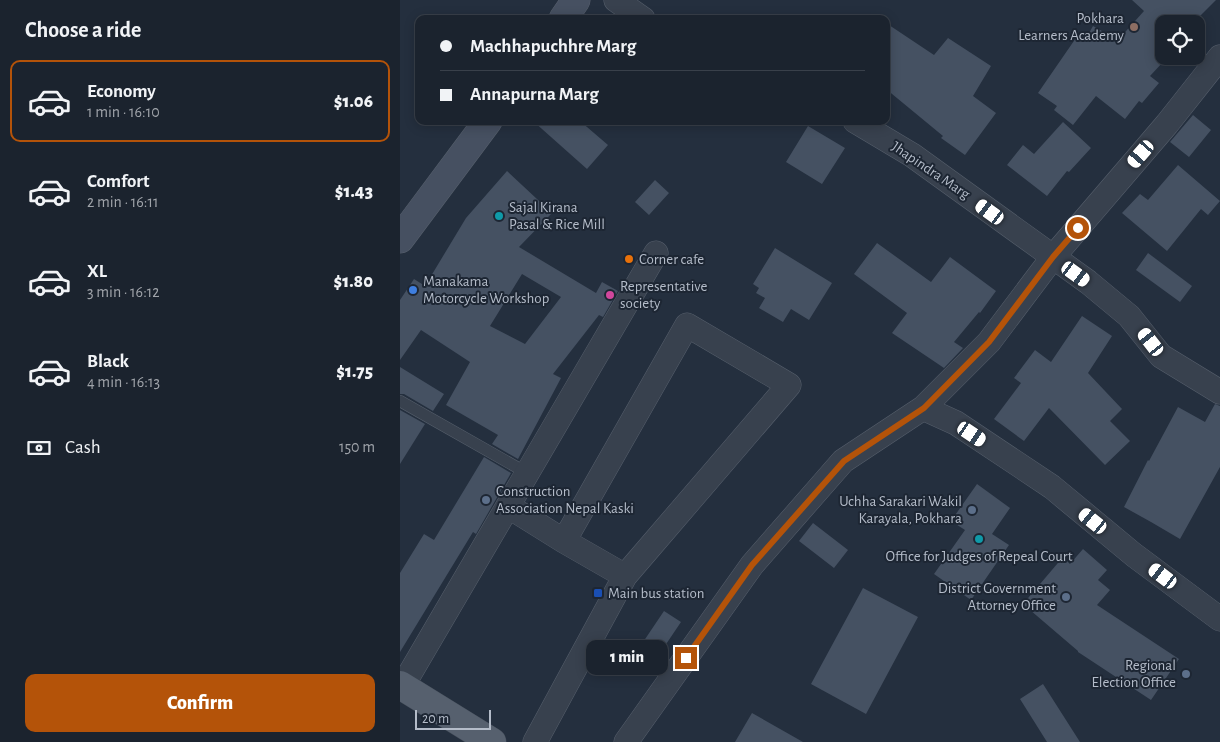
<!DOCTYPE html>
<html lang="en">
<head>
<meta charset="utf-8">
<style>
	body { margin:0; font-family:"Alegreya Sans",sans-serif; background:#282f3a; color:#f1f3f6; height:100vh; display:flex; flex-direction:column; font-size:19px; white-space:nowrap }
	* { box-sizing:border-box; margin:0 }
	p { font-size:16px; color:#a0a4aa }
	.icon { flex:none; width:28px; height:28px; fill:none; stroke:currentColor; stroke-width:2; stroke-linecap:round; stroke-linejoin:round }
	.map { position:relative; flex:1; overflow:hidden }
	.drawer { display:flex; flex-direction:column; background:#1b232e; width:400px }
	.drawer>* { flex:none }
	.top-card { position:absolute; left:15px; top:15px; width:475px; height:110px; border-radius:10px; box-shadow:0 2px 12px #0003,0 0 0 1px #39404a; display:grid; align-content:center; height:110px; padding:0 25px; background:#1b232e }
	.buttons { position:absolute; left:755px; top:15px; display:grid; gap:10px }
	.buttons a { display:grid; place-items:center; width:50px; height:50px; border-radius:10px; background:#1b232e; box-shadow:0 2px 12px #0003,0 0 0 1px #39404a; font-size:25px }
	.scale { position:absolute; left:15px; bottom:12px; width:76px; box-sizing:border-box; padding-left:5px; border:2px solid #b4bcc9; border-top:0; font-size:14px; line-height:18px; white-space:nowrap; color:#b4bcc9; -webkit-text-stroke:4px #1d2633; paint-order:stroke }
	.end { position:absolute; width:22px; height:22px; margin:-11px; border:6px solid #b45309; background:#fff; box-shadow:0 0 0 2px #fff }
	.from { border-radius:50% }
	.bubble { position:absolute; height:35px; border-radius:10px; background:#1b232e; box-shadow:0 2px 12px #0003,0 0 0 1px #39404a; font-size:16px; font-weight:800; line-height:35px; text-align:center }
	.car { position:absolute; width:15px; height:30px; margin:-15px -8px; border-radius:6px; box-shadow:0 0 4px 1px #0007; background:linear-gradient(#fff 24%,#345 0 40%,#fff 0 76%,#345 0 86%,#fff 0) }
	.top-card b { display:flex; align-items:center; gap:18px; height:48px; font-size:19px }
	.top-card b+b { border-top:1px solid #39404a }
	.top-card i { width:12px; height:12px; background:#f1f3f6 }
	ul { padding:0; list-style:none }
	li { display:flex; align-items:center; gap:15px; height:82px; margin:0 10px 8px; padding:0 15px; border:2px solid transparent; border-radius:10px }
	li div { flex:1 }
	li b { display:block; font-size:19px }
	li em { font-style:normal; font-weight:800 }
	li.selected { border-color:#b45309 }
	li>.icon { width:45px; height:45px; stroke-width:1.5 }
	h2 { padding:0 25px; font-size:22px; line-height:60px }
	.pay { display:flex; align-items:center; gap:12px; height:55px; padding:0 25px; font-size:19px }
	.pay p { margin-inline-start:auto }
	.button { display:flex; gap:10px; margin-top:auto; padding:10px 25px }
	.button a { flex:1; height:58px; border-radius:10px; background:#b45309; color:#fff; font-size:20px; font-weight:800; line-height:58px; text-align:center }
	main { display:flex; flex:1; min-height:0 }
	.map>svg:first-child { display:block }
	.building { fill:#455162; fill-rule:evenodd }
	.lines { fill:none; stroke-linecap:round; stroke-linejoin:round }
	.lane-casing { stroke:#565f6c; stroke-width:12 }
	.street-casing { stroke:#565f6c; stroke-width:25 }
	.secondary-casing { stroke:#565f6c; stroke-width:29 }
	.primary-casing { stroke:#414a57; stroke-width:29 }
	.lane { stroke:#38414e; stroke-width:11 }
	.street { stroke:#38414e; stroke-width:24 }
	.secondary { stroke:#465061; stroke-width:28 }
	.primary { stroke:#56606e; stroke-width:28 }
	.route { stroke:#b45309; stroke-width:6 }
	.education-dot { fill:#8d6e63; stroke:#1d2633; stroke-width:2 }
	.culture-dot { fill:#0f9aa8; stroke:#1d2633; stroke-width:2 }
	.food-dot { fill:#e8710a; stroke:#1d2633; stroke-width:2 }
	.shop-dot { fill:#3f7fe0; stroke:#1d2633; stroke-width:2 }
	.hotel-dot { fill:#d1479c; stroke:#1d2633; stroke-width:2 }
	.service-dot { fill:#5c6f8a; stroke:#1d2633; stroke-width:2 }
	.transit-dot { fill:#1a4fb4; stroke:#1d2633; stroke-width:2 }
	.labels { text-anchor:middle; stroke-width:4; stroke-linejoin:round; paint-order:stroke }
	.poi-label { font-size:15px; fill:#b4bcc9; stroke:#1d2633; text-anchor:start }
	.street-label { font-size:15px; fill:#b4bcc9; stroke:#1d2633 }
</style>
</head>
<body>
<main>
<section class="drawer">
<h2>Choose a ride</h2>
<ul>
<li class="selected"><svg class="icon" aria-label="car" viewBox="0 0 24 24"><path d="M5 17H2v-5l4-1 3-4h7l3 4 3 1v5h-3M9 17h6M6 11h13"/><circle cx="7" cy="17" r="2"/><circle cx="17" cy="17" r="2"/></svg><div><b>Economy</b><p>1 min · 16:10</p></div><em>$1.06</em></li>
<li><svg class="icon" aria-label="car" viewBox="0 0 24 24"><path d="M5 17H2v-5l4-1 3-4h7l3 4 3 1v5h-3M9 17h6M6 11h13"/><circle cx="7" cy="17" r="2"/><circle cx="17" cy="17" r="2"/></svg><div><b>Comfort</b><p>2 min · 16:11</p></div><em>$1.43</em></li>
<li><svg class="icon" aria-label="car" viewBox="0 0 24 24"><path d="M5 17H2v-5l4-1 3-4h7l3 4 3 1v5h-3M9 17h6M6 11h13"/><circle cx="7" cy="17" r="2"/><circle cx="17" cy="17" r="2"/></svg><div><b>XL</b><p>3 min · 16:12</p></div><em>$1.80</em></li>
<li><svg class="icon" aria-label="car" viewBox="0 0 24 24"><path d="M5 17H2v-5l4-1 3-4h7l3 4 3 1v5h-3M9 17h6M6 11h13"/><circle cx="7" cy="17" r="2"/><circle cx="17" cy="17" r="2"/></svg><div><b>Black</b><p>4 min · 16:13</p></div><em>$1.75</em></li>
</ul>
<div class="pay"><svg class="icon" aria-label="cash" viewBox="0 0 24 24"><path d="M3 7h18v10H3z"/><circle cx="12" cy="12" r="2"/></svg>Cash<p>150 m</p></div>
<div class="button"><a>Confirm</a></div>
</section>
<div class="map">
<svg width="820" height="742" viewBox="0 0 820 742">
	<rect width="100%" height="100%" fill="#242f3e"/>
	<path class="building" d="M732 0H816L792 24H764V56H766L762 60 764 61 750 76 759 83 742 103 739 101 725 119 696 96 673 125 654 110 657 106 638 93 678 35 685 40 693 26 718 40 744 11Z
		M486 23 534 55 548 38 591 66 573 96 596 113 565 155 541 138 543 136 486 89Z
		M793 115 811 130 789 157 770 142Z
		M133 121H180L208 145 187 169Z
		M663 122 691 148 669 172 667 171 647 196 607 165 623 145 634 154Z
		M408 126 445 148 422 184 386 162Z
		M778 165 820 201 808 215 801 209 767 251 722 213 740 194 748 200Z
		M107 171 152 213 119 247 196 293 202 282 218 291 203 317 199 315 153 374 161 378 118 459 92 444 98 435 46 405 70 362 21 330 0 360V300L14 279 25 286 66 218ZM122 274 161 297 125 344 90 326Z
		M255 180 269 193 249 215 235 202Z
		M477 243 531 282 550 257 596 291 580 313 579 312 554 342 563 348 544 368 492 333 507 313 454 274Z
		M375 248 432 283 409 320 391 309 383 322 359 308 365 298 356 293 359 288 353 284Z
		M748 253 792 286 780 302 736 270Z
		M682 316 712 336 688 373 722 409 710 421 730 441 705 465 649 408 624 441 594 419 621 383 614 378 635 350 651 362Z
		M0 367 44 394 33 411 4 394H0Z
		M815 404 820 406V467L780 539 751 522 724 507 748 460 749 461 778 407 805 422Z
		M0 410 25 424 0 464Z
		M84 457 111 473 76 534 73 532 0 652V573L24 534 34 540Z
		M577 484 610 508 592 534 609 545 571 600 534 574 565 530 551 521Z
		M413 523 448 550 434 568 399 541Z
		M683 549 707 570 698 580 710 590 697 605 779 659 751 700 678 652V651L623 604 663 557 670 564Z
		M463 588 518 617 466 714 411 684Z
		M264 611 281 622 250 668 233 657Z
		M643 684 680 742H647L620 699Z
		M352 713 403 742H335Z"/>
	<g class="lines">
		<g class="lane-casing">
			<path id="lane" d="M0 401 127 473"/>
		</g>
		<g class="street-casing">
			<path id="street" d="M216 0 243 19
				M455 121 512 155 688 282 729 316 761 356 820 392
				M523 408 556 423 652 487 734 555 820 619
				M108 506 164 541 287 325 389 385 225 576 135 742
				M164 541 225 576
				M2 687 256 253
				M226 742 352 565 443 461 523 408 589 342 653 257 767 124 820 57"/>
		</g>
		<g class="secondary-casing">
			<path id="secondary" d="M163 19 176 0
				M0 239 88 121"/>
		</g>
		<g class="primary-casing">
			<path id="primary" d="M0 685 92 742"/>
		</g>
		<use href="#lane" class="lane"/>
		<use href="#street" class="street"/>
		<use href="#secondary" class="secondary"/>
		<use href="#primary" class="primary"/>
	</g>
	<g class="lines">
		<path class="route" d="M286 658 352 565 444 461 524 408 589 342 653 257 678 228"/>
	</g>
	<circle class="education-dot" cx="734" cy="27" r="5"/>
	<g class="culture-dot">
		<circle cx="99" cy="216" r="5"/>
		<circle cx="579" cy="539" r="5"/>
	</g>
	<circle class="food-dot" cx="229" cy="259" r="5"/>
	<circle class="shop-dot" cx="13" cy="290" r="5"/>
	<circle class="hotel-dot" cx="210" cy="295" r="5"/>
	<g class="service-dot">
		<circle cx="86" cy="500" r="5"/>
		<circle cx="572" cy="510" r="5"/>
		<circle cx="666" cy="597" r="5"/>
		<circle cx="786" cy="674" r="5"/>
	</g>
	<rect class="transit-dot" x="193" y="588" width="10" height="10" rx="2.5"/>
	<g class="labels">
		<g class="poi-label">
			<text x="724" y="23" text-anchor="end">Pokhara<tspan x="724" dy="17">Learners Academy</tspan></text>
			<text x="109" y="212">Sajal Kirana<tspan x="109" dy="17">Pasal &amp; Rice Mill</tspan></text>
			<text x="239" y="264">Corner cafe</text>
			<text x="23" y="286">Manakama<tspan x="23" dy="17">Motorcycle Workshop</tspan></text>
			<text x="220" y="291">Representative<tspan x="220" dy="17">society</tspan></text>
			<text x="96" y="496">Construction<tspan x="96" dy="17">Association Nepal Kaski</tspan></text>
			<text x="562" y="506" text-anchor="end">Uchha Sarakari Wakil<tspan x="562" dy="17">Karayala, Pokhara</tspan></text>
			<text x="579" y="561" text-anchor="middle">Office for Judges of Repeal Court</text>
			<text x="656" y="593" text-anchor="end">District Government<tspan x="656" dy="17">Attorney Office</tspan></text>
			<text x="208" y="598">Main bus station</text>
			<text x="776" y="670" text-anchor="end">Regional<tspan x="776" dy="17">Election Office</tspan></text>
		</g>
		<g class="street-label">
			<text transform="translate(531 170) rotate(34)" y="5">Jhapindra Marg</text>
		</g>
	</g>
</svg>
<div class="buttons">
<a><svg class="icon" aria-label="locate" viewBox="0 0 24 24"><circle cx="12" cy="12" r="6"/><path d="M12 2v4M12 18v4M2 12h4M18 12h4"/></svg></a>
</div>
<div class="scale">20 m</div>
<i class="end from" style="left:678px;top:228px"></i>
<i class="end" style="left:286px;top:658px"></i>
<div class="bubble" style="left:186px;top:640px;width:82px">1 min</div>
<i class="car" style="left:741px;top:154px;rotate:221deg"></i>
<i class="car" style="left:590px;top:212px;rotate:306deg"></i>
<i class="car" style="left:676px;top:274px;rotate:126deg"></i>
<i class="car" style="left:751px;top:342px;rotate:322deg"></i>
<i class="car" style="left:572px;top:434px;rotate:124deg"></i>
<i class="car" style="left:693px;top:521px;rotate:309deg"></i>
<i class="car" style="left:763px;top:576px;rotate:307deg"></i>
<div class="top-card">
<b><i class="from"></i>Machhapuchhre Marg</b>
<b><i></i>Annapurna Marg</b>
</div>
</div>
</main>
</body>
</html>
